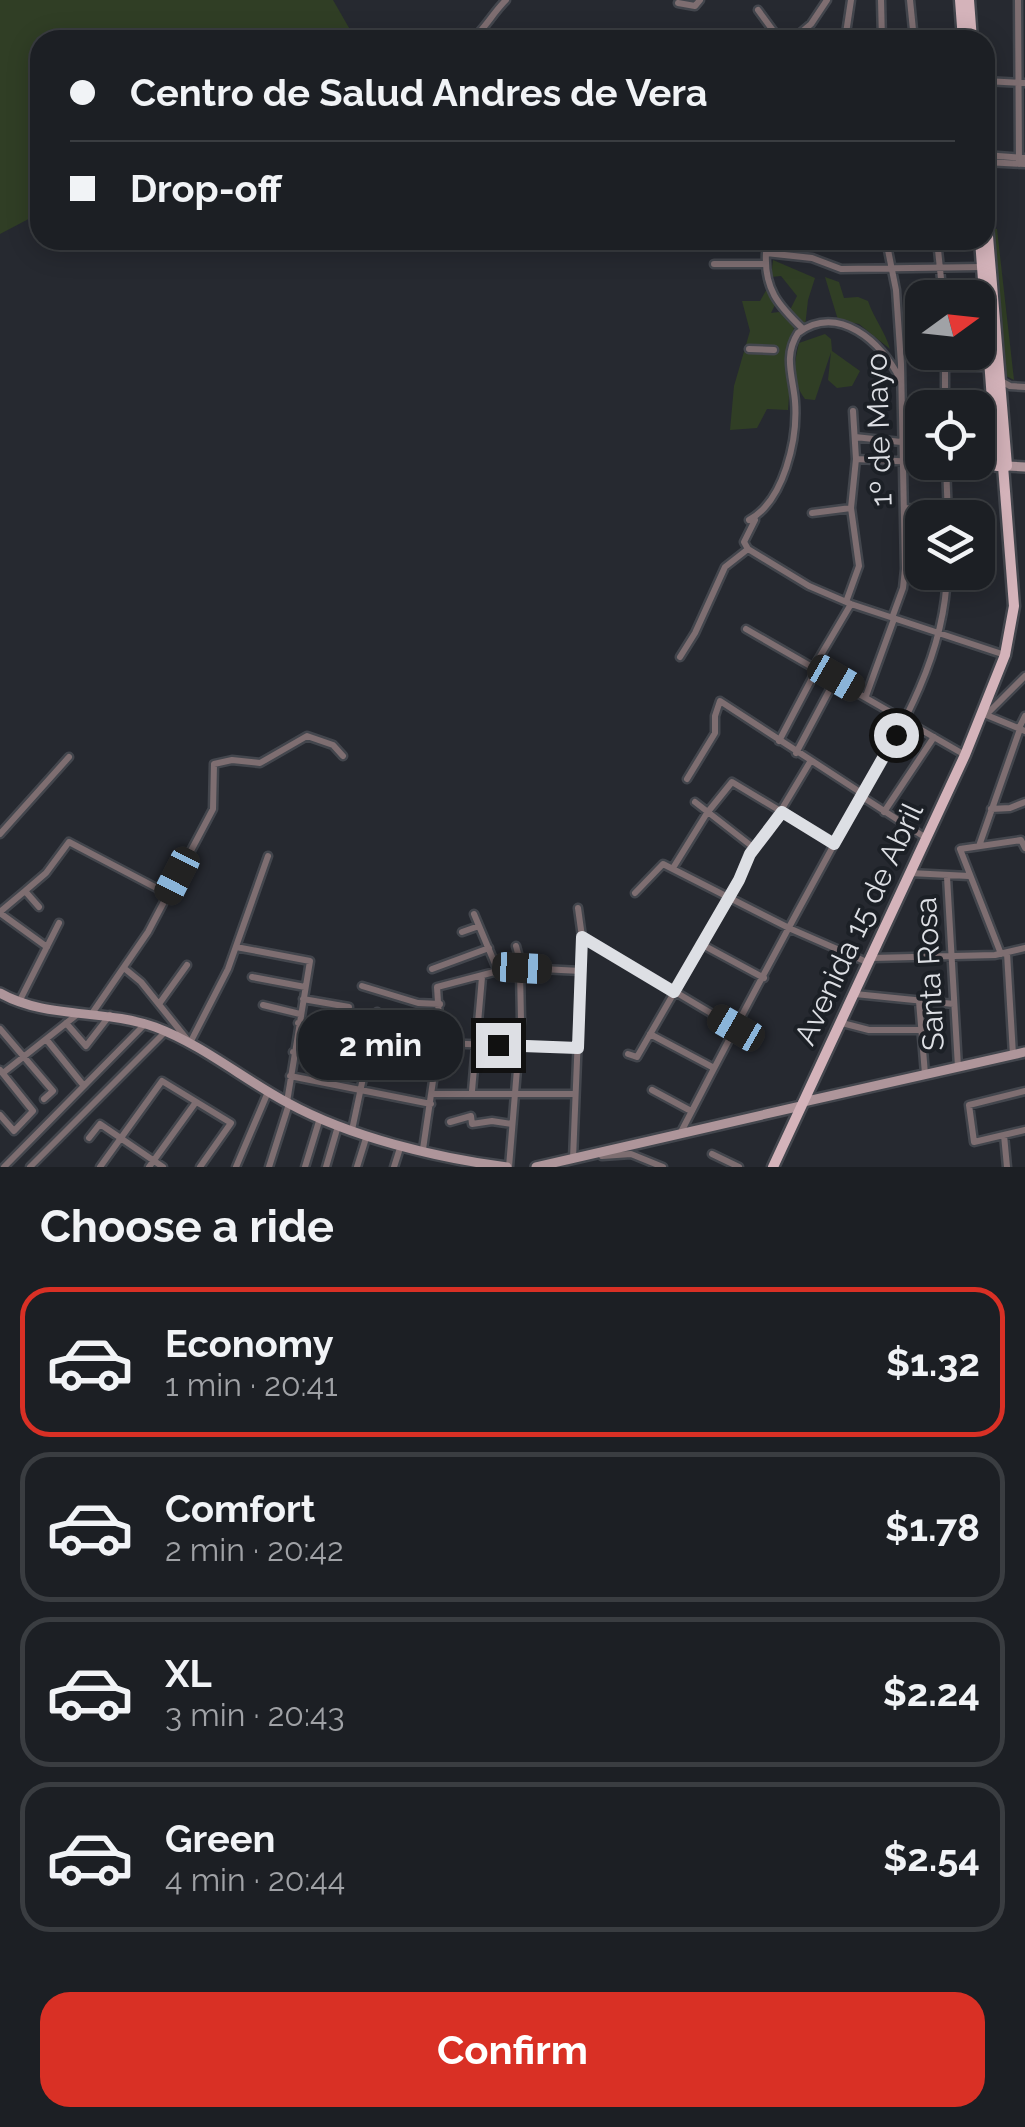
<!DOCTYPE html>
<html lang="en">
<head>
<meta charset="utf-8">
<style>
	body { margin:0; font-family:Raleway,sans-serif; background:#292c31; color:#f1f3f6; height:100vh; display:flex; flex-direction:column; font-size:38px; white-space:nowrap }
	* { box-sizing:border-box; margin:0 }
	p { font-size:32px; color:#a0a2a6 }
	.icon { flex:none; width:55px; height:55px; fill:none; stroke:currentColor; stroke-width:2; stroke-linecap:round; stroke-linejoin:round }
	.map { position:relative; height:1167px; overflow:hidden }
	.side { display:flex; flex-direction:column; background:#1c1f24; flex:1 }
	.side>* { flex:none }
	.guide { position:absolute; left:30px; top:30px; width:965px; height:220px; border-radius:30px; box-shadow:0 5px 25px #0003,0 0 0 2px #3a3d41; display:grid; align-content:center; height:220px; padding:0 40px; background:#1c1f24 }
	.needle { width:65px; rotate:75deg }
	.fabs { position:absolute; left:905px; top:280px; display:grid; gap:20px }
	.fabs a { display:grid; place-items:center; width:90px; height:90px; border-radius:20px; background:#1c1f24; box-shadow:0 5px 25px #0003,0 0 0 2px #3a3d41; font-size:50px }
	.end { position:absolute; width:45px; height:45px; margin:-22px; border:12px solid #dddfe4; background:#111; box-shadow:0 0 0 5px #111 }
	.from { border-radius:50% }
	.bubble { position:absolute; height:70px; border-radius:30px; background:#1c1f24; box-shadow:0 5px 25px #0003,0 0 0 2px #3a3d41; font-size:32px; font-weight:700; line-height:70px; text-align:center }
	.car { position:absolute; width:30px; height:60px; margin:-30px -15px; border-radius:12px; box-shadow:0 0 8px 2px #0007; background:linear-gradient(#222 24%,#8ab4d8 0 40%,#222 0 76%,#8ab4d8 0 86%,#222 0) }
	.guide b { display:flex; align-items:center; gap:35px; height:95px; font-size:38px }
	.guide b+b { border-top:2px solid #3a3d41 }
	.guide i { width:25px; height:25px; background:#f1f3f6 }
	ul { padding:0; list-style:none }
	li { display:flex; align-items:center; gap:30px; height:150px; margin:0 20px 15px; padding:0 20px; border:5px solid #3a3d41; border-radius:30px }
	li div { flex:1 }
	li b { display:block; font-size:38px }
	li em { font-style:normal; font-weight:700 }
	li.active { border-color:#d93025 }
	li>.icon { width:90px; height:90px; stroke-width:1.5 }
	h2 { padding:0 40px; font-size:45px; line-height:120px }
	.primary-button { display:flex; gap:20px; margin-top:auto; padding:20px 40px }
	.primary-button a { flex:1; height:115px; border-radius:30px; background:#d93025; color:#fff; font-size:40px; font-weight:700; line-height:115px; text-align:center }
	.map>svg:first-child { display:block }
	.green { fill:#303e25 }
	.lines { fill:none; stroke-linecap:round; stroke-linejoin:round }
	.street-casing { stroke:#43464d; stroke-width:11 }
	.secondary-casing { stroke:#43464d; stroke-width:14 }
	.primary-casing { stroke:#43464d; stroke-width:15 }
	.street { stroke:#7e6e71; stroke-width:6 }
	.secondary { stroke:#ae959a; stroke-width:9 }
	.primary { stroke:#d4b3ba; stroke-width:10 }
	.route { stroke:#dddfe4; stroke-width:12 }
	.labels { text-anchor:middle; stroke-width:8; stroke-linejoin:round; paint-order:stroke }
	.street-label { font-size:30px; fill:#dddfe4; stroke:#1c2026 }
</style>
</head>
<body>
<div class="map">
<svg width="1025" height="1167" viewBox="0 0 1025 1167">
	<rect width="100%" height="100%" fill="#262930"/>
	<path class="green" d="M0 0H333L356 40H40V213L0 234Z
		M994 229H997L1014 380 1006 376Z
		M773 260 815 278 808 300 805 327 787 316 797 296 781 276 771 277Z
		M825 277 839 282 844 298 858 297 868 301C874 319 885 331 890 349L859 324 838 320Z
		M768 287 778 299 771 313 779 312 794 325 788 410 767 409 757 428 730 430 734 386 750 331 742 301H760Z
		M825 334 831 339 832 351 860 371 852 386 837 388 828 380 831 352 815 400 805 399C791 380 794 364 799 343Z"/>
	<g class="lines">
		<g class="street-casing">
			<path id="street" d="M881 0 882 40
				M910 0 914 40
				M1018 0 1019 164
				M678 3 695 6 700 0
				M758 10 780 40
				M472 40C486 27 493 13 506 0
				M792 40 811 24 827 0
				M845 40 851 0
				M985 81 1025 83
				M985 155 1025 158
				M985 162 1025 164
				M886 240 896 290 901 364 905 569 903 588 892 618
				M937 240 943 298
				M714 264H765
				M803 329C778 305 764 289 766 253L812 258 841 269 982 267
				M749 349 774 350
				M945 352V408
				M945 367H989
				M999 380 1010 386 1025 387
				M855 437 901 442
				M856 459 997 466
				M946 464 948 518
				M904 508 947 510
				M812 513 851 508
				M749 520C784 501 798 439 795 401 793 377 783 356 798 333 838 303 882 342 900 379
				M748 549 744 542 755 520
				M846 602 859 566 851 508 856 459 853 411
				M746 629 965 755
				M680 657 695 633 725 567 748 549 809 586 851 604 1005 655
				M815 665 851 604
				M866 696 894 619
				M984 714 1025 731
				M986 715 1025 676
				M1019 728 1025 716
				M779 741 818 667
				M796 753 836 678
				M687 779 715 733V716L720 701 863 794
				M861 796 926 838
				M695 802 754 848
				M991 809 1010 808 1025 802
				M884 812 934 737
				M0 834 69 757
				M979 846 1020 729
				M673 868 707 813 732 782 834 843
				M910 873 969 876
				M947 877 958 1067
				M25 891 46 873 69 842 168 894
				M635 893 663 864 791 929 869 963
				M0 912 25 891 39 907
				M0 913 47 947
				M474 914 498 971
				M462 932 479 926
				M583 937 736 1028
				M701 944 764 978
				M516 946 522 968
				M236 947 310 961 287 1102
				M1007 953 1013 1055
				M1001 954 960 849 1021 840 1025 848
				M872 958 995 955 1025 948
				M124 968 141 982 190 1043 228 969 268 856
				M432 969 489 948
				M252 977 305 987
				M362 986 418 1003 440 1004
				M855 994 954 1004
				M303 999 349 1007
				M919 1001 925 1074
				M19 1002 59 923
				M159 1004 187 965
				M263 1005 300 1014
				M93 1012 148 932 213 809 214 764 232 760 260 763 307 736 333 745 343 756
				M66 1023 86 1046 110 1015
				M298 1023 416 1047 439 1043 578 1048
				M842 1023 869 1030H921
				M0 1029 53 1091 44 1099
				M650 1034 714 1068
				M46 1039 84 1086
				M293 1052 365 1067
				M628 1054 637 1057 739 880 749 854 768 832 810 762
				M0 1070 33 1111 14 1131 0 1115
				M3 1073 79 1013
				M290 1076 431 1104
				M652 1090 691 1111
				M472 1091 482 977
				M1025 1091 969 1105 974 1142 1025 1130
				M432 1094H575
				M450 1122 471 1116 472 1124 492 1121 512 1124
				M352 1130 377 1012
				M681 1132C730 1037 780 943 831 850 878 763 945 675 947 572
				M1004 1135 1007 1167
				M89 1138 100 1124 163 1167
				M423 1149 440 1033 437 987 498 971H520L522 968 581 971
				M712 1154 739 1167
				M602 1156 631 1154 663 1167
				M573 1159 582 937 578 908
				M4 1167 145 1024
				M30 1167 166 1031
				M100 1167 162 1081 231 1123 200 1167
				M149 1167 196 1102
				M236 1167 268 1092
				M269 1167 289 1104
				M305 1167 320 1118
				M326 1167 338 1126
				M357 1167 367 1135
				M394 1167 401 1145
				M509 1167 521 1020 520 971"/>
		</g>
		<g class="secondary-casing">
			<path id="secondary" d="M1007 466 1025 467
				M0 993C45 1019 105 1009 155 1027 203 1045 243 1079 288 1103 350 1137 437 1158 507 1167
				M803 1102 1025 1052
				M536 1167 801 1106"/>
		</g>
		<g class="primary-casing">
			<path id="primary" d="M960 0 963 40
				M969 0 972 40
				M980 240 997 466H1007L985 200
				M773 1167 965 755 1005 655 1014 606 1003 466"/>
		</g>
		<use href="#street" class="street"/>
		<use href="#secondary" class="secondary"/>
		<use href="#primary" class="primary"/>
	</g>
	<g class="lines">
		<path class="route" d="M498 1045 578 1048 582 937 674 992 739 880 750 854 782 812 834 844 896 735"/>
	</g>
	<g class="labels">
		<g class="street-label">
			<text transform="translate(879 430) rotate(-92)" y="10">1º de Mayo</text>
			<text transform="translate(859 924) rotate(-65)" y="10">Avenida 15 de Abril</text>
			<text transform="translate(930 974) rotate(-93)" y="10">Santa Rosa</text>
		</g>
	</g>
</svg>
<div class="fabs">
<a><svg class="needle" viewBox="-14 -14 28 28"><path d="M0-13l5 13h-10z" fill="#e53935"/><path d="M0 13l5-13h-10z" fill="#a0a2a6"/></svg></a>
<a><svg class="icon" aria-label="locate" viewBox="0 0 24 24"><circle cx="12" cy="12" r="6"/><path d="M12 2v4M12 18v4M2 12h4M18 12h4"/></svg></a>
<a><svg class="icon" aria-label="layers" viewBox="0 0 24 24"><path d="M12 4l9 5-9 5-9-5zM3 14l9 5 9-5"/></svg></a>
</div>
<i class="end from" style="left:896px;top:735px"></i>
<i class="end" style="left:498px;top:1045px"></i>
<div class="bubble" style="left:298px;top:1010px;width:165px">2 min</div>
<i class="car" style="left:836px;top:678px;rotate:120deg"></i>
<i class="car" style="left:177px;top:876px;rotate:207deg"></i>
<i class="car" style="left:522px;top:968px;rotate:93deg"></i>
<i class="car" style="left:736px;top:1028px;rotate:300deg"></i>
<div class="guide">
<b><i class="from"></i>Centro de Salud Andres de Vera</b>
<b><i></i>Drop-off</b>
</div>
</div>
<section class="side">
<h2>Choose a ride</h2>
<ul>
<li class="active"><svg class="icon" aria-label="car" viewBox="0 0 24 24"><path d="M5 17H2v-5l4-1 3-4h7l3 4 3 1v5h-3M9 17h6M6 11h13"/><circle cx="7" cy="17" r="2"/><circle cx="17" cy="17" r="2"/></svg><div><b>Economy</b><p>1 min · 20:41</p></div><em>$1.32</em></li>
<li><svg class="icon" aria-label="car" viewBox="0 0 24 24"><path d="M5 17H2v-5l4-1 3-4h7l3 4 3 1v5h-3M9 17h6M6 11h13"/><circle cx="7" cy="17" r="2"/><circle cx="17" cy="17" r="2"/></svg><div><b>Comfort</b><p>2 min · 20:42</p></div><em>$1.78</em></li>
<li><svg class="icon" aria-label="car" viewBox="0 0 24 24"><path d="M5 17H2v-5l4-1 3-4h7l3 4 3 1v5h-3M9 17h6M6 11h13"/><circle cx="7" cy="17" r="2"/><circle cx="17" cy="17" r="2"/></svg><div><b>XL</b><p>3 min · 20:43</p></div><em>$2.24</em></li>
<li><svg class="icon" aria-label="car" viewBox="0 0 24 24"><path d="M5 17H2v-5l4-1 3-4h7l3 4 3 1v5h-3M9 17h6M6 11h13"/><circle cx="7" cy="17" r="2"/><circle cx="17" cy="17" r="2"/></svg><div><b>Green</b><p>4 min · 20:44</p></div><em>$2.54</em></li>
</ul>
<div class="primary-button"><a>Confirm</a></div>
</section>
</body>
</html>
